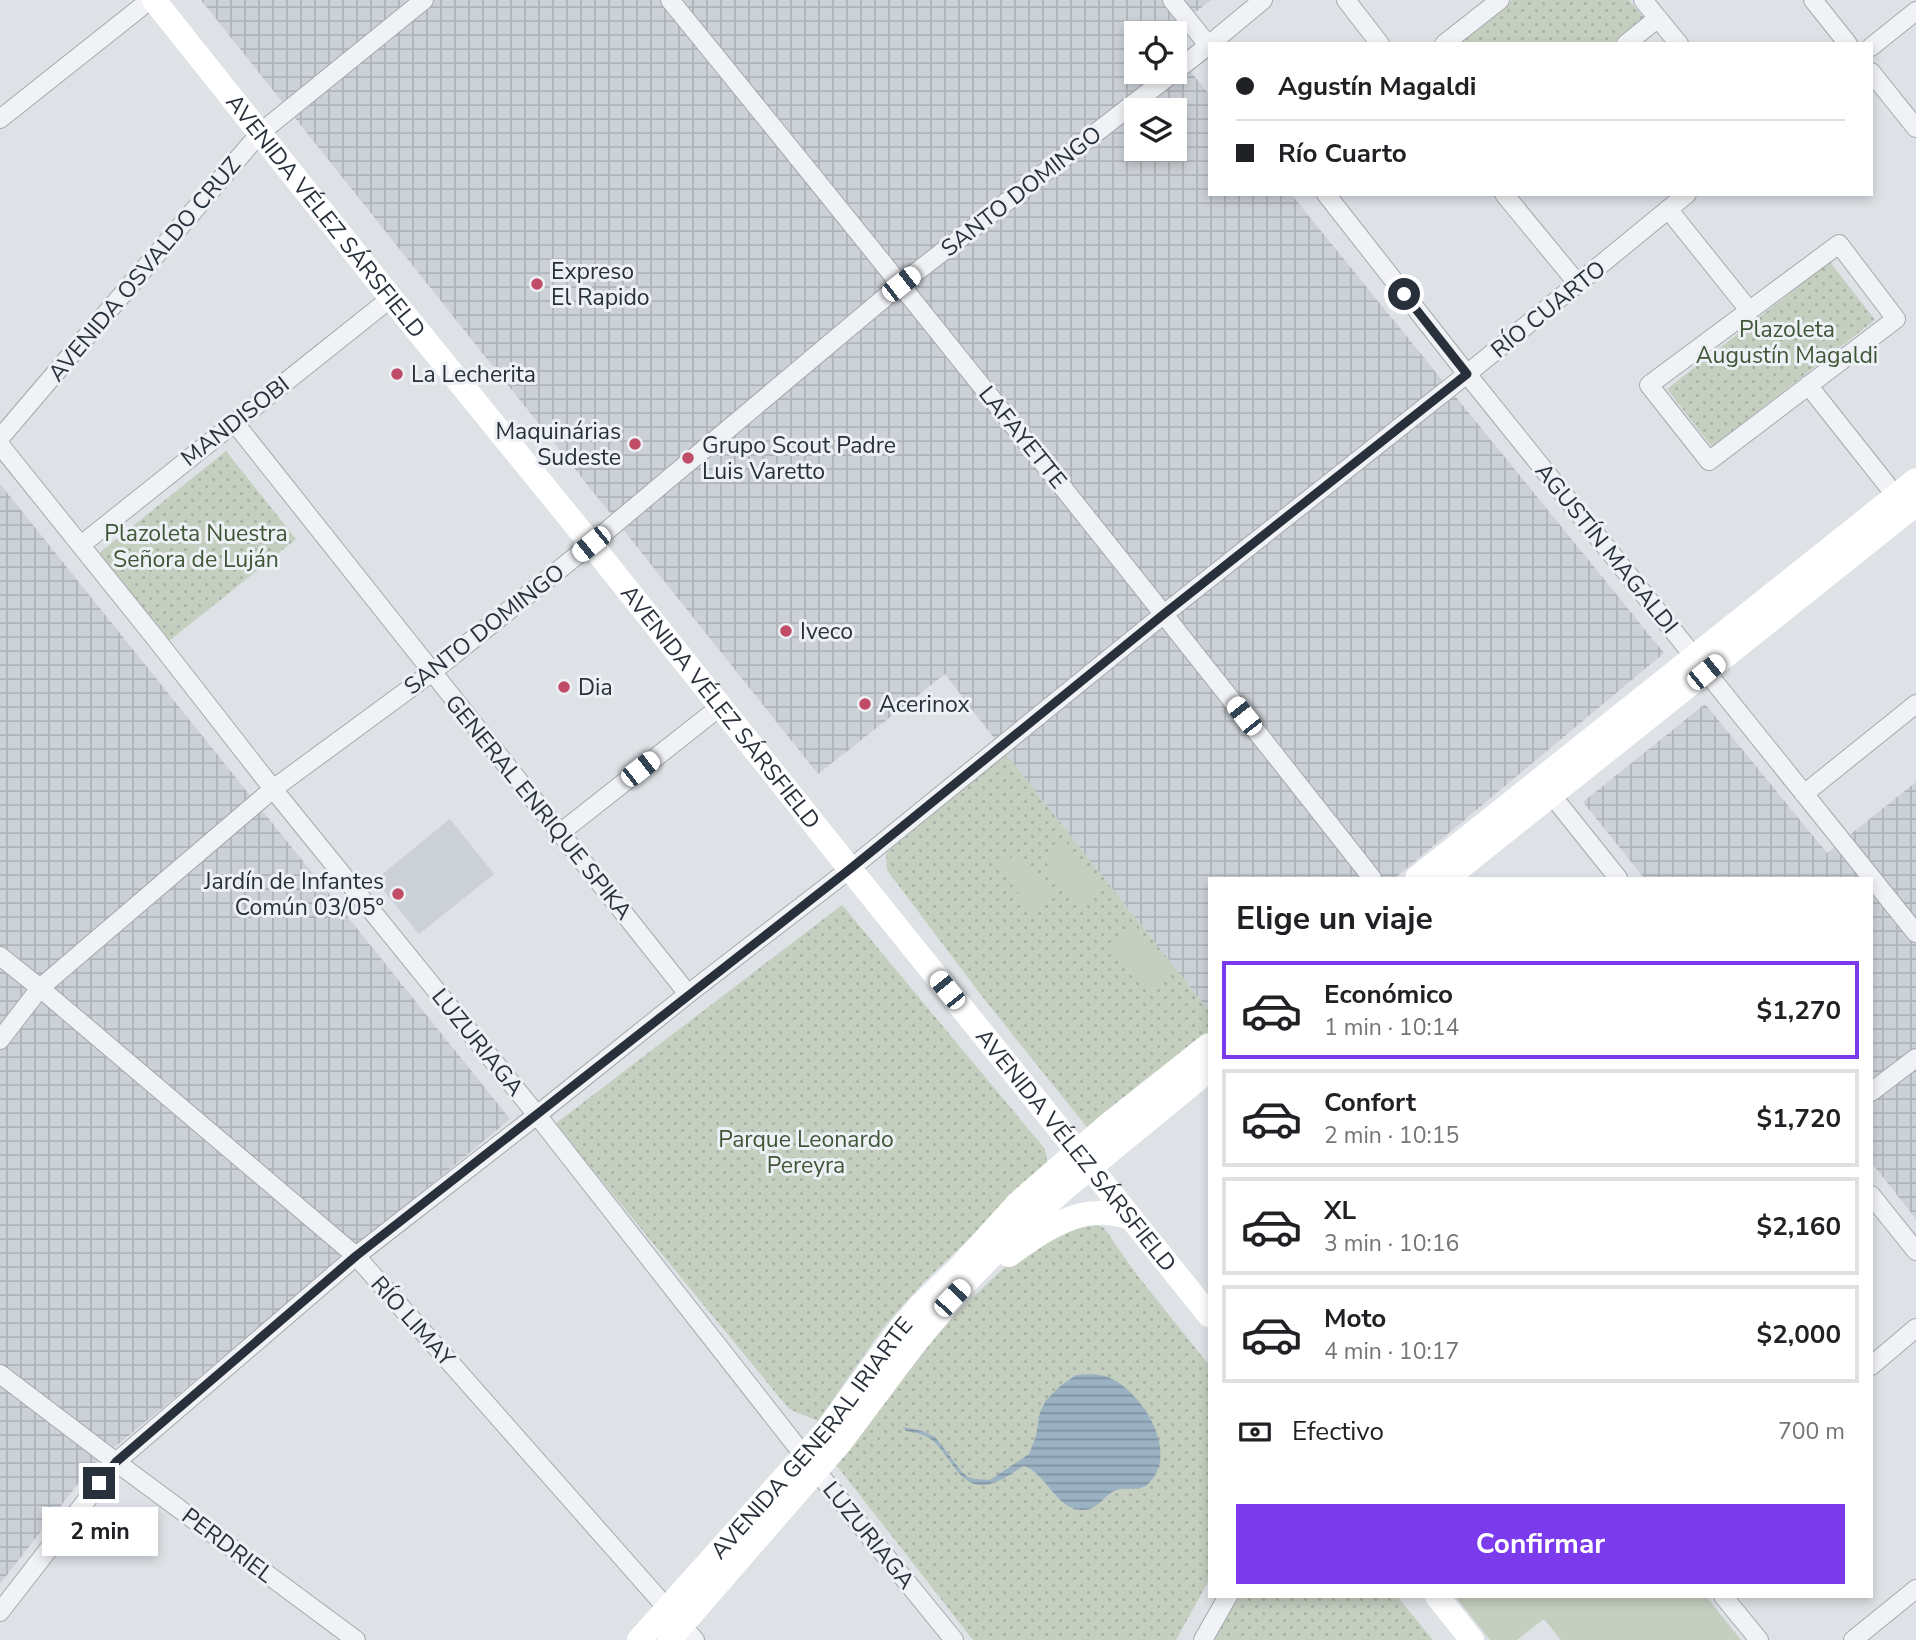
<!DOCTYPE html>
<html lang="es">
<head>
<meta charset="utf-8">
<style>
	body { margin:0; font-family:"Nunito Sans",sans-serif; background:#f2f2f2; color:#202124; height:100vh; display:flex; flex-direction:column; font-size:26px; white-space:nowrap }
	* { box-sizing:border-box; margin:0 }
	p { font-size:23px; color:#757577 }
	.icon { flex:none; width:38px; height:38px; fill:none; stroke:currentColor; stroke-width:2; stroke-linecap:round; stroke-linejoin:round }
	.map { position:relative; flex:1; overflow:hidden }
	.details { position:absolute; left:1208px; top:877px; width:665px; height:721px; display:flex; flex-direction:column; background:#fff; border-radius:0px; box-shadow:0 4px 10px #0003 }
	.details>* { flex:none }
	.guide { position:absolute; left:1208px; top:42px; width:665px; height:154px; border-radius:0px; box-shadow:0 4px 10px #0003; display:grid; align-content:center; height:154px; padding:0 28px; background:#fff }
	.fabs { position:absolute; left:1124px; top:21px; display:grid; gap:14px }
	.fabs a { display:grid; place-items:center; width:63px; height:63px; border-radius:0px; background:#fff; box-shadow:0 4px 10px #0003; font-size:35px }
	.end { position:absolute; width:32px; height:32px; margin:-16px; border:9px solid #28313b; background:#fff; box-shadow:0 0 0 4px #fff }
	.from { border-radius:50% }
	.bubble { position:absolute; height:49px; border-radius:0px; background:#fff; box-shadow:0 4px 10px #0003; font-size:23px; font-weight:700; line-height:49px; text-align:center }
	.car { position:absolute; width:21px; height:42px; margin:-21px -10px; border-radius:9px; box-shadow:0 0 5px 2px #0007; background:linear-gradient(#fff 24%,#345 0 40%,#fff 0 76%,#345 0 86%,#fff 0) }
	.guide b { display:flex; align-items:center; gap:24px; height:66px; font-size:26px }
	.guide b+b { border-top:2px solid #e0e0e0 }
	.guide i { width:18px; height:18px; background:#202124 }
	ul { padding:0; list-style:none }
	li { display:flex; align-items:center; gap:21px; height:98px; margin:0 14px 10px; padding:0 14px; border:4px solid #e0e0e0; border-radius:0px }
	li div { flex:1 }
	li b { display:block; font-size:26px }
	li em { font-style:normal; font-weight:700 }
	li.on { border-color:#7c3aed }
	li>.icon { width:63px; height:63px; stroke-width:1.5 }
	h2 { padding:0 28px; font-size:32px; line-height:84px }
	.pay { display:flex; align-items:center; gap:18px; height:77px; padding:0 28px; font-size:26px }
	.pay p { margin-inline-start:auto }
	.button { display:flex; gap:14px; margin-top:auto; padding:14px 28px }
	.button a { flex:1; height:80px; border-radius:0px; background:#7c3aed; color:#fff; font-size:28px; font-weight:700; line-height:80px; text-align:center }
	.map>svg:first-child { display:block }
	.built { fill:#ccd1d7 }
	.industrial { fill:url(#industrial-grid); fill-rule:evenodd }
	.grass { fill:url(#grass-dots) }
	.garden { fill:#c5cfc0 }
	.water { fill:url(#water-rules) }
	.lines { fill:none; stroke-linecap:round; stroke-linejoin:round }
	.minor-casing { stroke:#a4a9af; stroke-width:20 }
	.minor { stroke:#f0f2f5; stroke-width:18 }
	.secondary { stroke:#fff; stroke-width:24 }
	.route { stroke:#28313b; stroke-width:9 }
	.poi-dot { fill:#c14c68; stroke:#edf0f4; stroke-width:2.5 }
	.labels { text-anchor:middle; stroke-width:6; stroke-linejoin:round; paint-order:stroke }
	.street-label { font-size:23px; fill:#28313b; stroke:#edf0f4 }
	.poi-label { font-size:23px; fill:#28313b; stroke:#edf0f4; text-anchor:start }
	.park-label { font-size:23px; fill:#3f5637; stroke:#edf0f4 }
</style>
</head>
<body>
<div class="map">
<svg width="1916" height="1640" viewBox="0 0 1916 1640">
	<defs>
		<pattern id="industrial-grid" width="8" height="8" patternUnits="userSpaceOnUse" patternTransform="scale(1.75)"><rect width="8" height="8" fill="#ccd1d7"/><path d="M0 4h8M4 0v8" fill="none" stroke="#afb4b9"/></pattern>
		<pattern id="grass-dots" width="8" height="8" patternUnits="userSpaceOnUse" patternTransform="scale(1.75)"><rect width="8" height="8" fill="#c5cfc0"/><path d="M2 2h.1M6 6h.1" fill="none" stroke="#a9b2a6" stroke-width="1.8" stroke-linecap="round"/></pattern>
		<pattern id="water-rules" width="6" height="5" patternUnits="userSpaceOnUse" patternTransform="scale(1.75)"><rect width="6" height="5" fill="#9bb2c3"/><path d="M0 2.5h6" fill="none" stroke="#7e91a0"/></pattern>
	</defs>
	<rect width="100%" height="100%" fill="#dee2e6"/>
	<path class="built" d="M450 819 494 874 419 934 375 880Z"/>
	<path class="industrial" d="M201 0H1211L1168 33H1136V72H1174V51L1209 94V194H1291L1664 653 1395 878H1209V1011L1006 754 945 674 818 774ZM1136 110H1174V149H1136Z
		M0 484 510 1119 91 1467 0 1584Z
		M1705 704 1827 853 1916 782V1219L1871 1162V878H1644L1583 802Z"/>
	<path class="grass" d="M1512 0H1629L1644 18 1613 44H1457Z
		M1830 262 1875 320 1712 447 1667 389Z
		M226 451 296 539 169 641 98 554Z
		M1006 754 1209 1011V1033L1090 1131 981 995 887 870 886 853Z
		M842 905 1045 1149 1048 1167 1001 1208 922 1284 883 1328 818 1421 789 1409 555 1124Z
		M1092 1222 1104 1228 1137 1275 1209 1365V1580L1176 1640H973L834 1462 954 1315 1008 1264 1024 1250Z
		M1233 1596H1397L1433 1640H1206Z"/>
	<path class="garden" d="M1065 841 1082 863 1060 881 1043 859Z
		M1018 852 1051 894 1031 909 999 868Z
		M1085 866 1102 887 1080 905 1063 884Z
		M1134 924 1171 970 1146 991 1108 945Z
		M1455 1596H1706L1741 1640H1561L1544 1619 1517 1640H1490Z"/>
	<path class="water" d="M1092 1374C1097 1375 1103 1375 1108 1377 1142 1391 1180 1452 1149 1483 1139 1494 1126 1485 1114 1491 1102 1498 1097 1510 1083 1510 1057 1511 1045 1472 1024 1466 1013 1472 1003 1481 990 1484 960 1492 950 1454 932 1440 924 1434 915 1432 906 1431L903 1427 922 1431 935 1437 962 1472 968 1477 975 1479 990 1480 1029 1454 1036 1436 1040 1412 1046 1400 1059 1387 1076 1375Z"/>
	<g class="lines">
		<g class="minor-casing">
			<path id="minor" d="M670 0C907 291 1140 583 1372 878
				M1172 0 1209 46
				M1346 0 1380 44
				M1643 0 1679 44
				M1813 0 1848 44
				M1210 44 1263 0
				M1444 44 1500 0
				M1626 44 1658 18
				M1871 47 1916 11
				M1871 72 1916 128
				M0 119 150 0
				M1326 194 1467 374 1916 933
				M1504 194 1578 284
				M1668 209 1749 310
				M1839 244 1896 319 1709 461 1649 385Z
				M1808 385 1903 505
				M234 422 688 994
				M0 438 260 133 424 0
				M0 445 156 639 273 789 537 1115 805 1457 954 1640
				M81 545 391 298
				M1546 788 1618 878
				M1804 794 1916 704
				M560 833 721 706
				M0 956 40 988 356 1256 695 1640
				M0 1040 40 988 273 789 431 673 591 544 901 284 1209 45
				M1871 1092 1916 1058
				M1871 1195 1916 1251
				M1871 1366 1916 1328
				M0 1374 116 1462 356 1640
				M1723 1596 1759 1640
				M0 1612 116 1462 356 1256 537 1115 688 994 850 869 1164 614 1467 374 1687 194
				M1203 1640 1228 1596
				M1853 1640 1916 1589"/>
		</g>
		<use href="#minor" class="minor"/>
		<g class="secondary">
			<path id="s1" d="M154 0 391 298 591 544 850 869 1209 1315"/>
			<path d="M1417 878 1916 480"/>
			<path d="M1447 878 1916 504"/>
			<path d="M1009 1255C1034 1237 1067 1213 1098 1213 1110 1212 1120 1215 1131 1218"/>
			<path d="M1437 1596 1472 1640"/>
			<path id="s2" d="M639 1640 826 1431 900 1329 919 1307 960 1267 1018 1203 1108 1125 1209 1045"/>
			<path d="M669 1640 840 1443 917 1340 970 1278 998 1249 1064 1189 1209 1070"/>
		</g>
	</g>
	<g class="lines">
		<path class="route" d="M99 1483 116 1462 356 1256 850 869 1164 614 1467 374 1404 294"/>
	</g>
	<g class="poi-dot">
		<circle cx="537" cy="284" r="7"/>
		<circle cx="397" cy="374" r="7"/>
		<circle cx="635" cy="444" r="7"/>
		<circle cx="688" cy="458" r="7"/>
		<circle cx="786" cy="631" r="7"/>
		<circle cx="564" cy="687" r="7"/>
		<circle cx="865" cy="704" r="7"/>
		<circle cx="398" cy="894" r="7"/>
	</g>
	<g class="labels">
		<g class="street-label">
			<text transform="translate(1021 191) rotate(-38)" y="8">SANTO DOMINGO</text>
			<text dy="8" stroke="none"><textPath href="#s1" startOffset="276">AVENIDA VÉLEZ SÁRSFIELD</textPath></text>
			<text transform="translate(144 269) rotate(-50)" y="8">AVENIDA OSVALDO CRUZ</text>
			<text transform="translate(1548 309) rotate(-39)" y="8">RÍO CUARTO</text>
			<text transform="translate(235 421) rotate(-38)" y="8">MANDISOBI</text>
			<text transform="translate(1023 437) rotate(51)" y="8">LAFAYETTE</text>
			<text transform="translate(1607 548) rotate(51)" y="8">AGUSTÍN MAGALDI</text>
			<text transform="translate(484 629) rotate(-38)" y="8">SANTO DOMINGO</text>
			<text dy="8" stroke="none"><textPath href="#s1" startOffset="906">AVENIDA VÉLEZ SÁRSFIELD</textPath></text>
			<text transform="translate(539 807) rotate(51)" y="8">GENERAL ENRIQUE SPIKA</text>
			<text transform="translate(478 1042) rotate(51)" y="8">LUZURIAGA</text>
			<text dy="8" stroke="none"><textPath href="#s1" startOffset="1474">AVENIDA VÉLEZ SÁRSFIELD</textPath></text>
			<text transform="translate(413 1321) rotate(48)" y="8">RÍO LIMAY</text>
			<text dy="8" stroke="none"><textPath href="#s2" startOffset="266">AVENIDA GENERAL IRIARTE</textPath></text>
			<text transform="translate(869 1535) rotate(51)" y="8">LUZURIAGA</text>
			<text transform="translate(228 1545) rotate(37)" y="8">PERDRIEL</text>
		</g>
		<g class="poi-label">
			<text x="551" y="279">Expreso<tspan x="551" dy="26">El Rapido</tspan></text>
			<text x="411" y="382">La Lecherita</text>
			<text x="621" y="439" text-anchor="end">Maquinárias<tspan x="621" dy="26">Sudeste</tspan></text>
			<text x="702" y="453">Grupo Scout Padre<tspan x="702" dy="26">Luis Varetto</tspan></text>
			<text x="800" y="639">Iveco</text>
			<text x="578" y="695">Dia</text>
			<text x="879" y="712">Acerinox</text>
			<text x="384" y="889" text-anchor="end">Jardín de Infantes<tspan x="384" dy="26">Común 03/05°</tspan></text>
		</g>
		<g class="park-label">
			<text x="1787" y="337">Plazoleta<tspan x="1787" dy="26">Augustín Magaldi</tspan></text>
			<text x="196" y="541">Plazoleta Nuestra<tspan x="196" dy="26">Señora de Luján</tspan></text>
			<text x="806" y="1147">Parque Leonardo<tspan x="806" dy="26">Pereyra</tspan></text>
		</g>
	</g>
</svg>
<div class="fabs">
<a><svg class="icon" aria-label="locate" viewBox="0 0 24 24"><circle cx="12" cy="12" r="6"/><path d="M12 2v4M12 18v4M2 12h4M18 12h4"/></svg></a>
<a><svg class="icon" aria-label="layers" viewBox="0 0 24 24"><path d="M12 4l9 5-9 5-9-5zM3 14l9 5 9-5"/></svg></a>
</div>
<i class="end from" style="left:1404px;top:294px"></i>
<i class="end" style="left:99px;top:1483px"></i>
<div class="bubble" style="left:42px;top:1507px;width:116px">2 min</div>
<i class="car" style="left:901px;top:284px;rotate:52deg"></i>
<i class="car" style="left:591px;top:544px;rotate:231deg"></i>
<i class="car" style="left:1706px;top:672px;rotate:51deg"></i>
<i class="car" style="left:1244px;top:716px;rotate:322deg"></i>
<i class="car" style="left:640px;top:769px;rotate:52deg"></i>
<i class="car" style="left:947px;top:990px;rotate:321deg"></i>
<i class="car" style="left:952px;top:1298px;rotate:43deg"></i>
<div class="guide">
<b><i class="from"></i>Agustín Magaldi</b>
<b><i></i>Río Cuarto</b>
</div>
<section class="details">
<h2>Elige un viaje</h2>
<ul>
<li class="on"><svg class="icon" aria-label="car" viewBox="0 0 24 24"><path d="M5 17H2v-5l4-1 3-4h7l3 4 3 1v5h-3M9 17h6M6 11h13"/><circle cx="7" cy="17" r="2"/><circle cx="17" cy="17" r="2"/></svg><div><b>Económico</b><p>1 min · 10:14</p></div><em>$1,270</em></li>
<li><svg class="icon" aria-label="car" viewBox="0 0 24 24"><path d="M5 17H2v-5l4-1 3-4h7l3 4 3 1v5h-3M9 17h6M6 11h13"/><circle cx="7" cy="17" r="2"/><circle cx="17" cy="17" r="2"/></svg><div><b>Confort</b><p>2 min · 10:15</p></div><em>$1,720</em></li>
<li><svg class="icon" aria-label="car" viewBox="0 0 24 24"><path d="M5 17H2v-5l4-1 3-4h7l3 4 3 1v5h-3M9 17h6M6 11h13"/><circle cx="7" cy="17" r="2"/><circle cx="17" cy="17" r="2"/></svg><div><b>XL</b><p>3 min · 10:16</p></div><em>$2,160</em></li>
<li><svg class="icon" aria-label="car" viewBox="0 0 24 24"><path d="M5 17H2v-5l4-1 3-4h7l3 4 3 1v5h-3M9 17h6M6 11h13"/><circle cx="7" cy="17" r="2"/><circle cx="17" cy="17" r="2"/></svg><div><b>Moto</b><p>4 min · 10:17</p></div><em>$2,000</em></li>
</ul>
<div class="pay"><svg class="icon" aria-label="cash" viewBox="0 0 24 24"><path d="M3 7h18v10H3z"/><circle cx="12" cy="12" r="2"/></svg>Efectivo<p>700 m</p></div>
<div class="button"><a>Confirmar</a></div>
</section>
</div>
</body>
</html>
